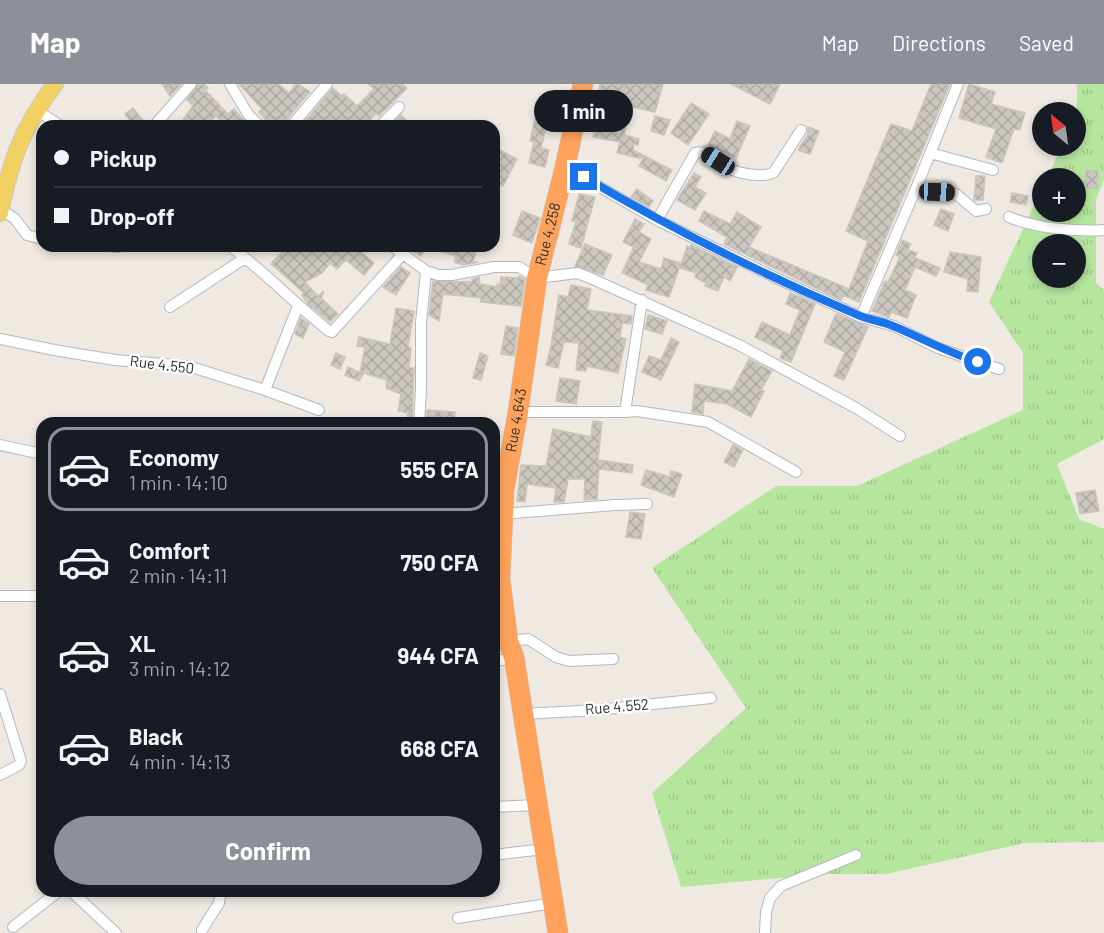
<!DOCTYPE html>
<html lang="en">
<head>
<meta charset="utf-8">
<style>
	body { margin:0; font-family:Barlow,sans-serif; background:#20242c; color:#f1f3f6; height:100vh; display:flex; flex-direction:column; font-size:22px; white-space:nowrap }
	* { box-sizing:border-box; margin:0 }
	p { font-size:20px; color:#9ea1a6 }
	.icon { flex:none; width:33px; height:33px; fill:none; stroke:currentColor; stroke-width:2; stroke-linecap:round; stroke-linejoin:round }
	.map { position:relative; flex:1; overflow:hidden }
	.sheet { position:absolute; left:36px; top:333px; width:464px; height:480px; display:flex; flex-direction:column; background:#171b24; border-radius:18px; box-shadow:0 3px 9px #0003 }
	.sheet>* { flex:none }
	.guide { position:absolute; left:36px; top:36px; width:464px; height:132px; border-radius:18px; box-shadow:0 3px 9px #0003; display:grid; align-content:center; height:132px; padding:0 18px; background:#171b24 }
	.needle { width:39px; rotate:331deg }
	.controls { position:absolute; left:1032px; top:18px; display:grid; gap:12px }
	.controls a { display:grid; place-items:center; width:54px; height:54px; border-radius:50%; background:#171b24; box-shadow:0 3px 9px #0003; font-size:30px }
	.end { position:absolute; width:27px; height:27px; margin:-14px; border:8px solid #1a73e8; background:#fff; box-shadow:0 0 0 3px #fff }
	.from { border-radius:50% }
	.bubble { position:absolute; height:42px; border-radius:21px; background:#171b24; box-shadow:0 3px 9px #0003; font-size:20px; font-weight:700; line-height:42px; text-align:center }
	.car { position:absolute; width:18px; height:36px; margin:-18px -9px; border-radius:8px; box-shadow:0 0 4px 2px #0007; background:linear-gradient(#222 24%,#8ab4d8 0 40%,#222 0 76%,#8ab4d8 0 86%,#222 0) }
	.guide b { display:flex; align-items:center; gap:21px; height:57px; font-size:22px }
	.guide b+b { border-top:2px solid #363941 }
	.guide i { width:15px; height:15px; background:#f1f3f6 }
	ul { padding:10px 0 0; list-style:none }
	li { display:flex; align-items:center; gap:18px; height:84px; margin:0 12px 9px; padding:0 6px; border:3px solid transparent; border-radius:18px }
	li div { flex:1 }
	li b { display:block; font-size:22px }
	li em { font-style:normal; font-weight:700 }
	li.active { border-color:#8c9099 }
	li>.icon { width:54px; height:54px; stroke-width:1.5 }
	.primary-button { display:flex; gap:12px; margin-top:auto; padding:12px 18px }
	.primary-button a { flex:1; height:69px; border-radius:36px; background:#8c9099; color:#fff; font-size:24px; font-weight:700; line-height:69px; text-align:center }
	header { display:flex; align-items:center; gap:36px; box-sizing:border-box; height:84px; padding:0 30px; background:#8c9099; color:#fff }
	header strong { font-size:28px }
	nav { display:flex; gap:33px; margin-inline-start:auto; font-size:21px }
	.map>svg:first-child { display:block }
	.grass { fill:url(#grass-tufts); fill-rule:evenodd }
	.building { fill:url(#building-cross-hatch); stroke:#cbc5ba; stroke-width:1.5 }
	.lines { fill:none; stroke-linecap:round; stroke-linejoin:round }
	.street-casing { stroke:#b4b7c1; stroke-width:12 }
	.primary-casing { stroke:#c9c9c9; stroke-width:18 }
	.highway-casing { stroke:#c9c9c9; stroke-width:21 }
	.street { stroke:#fff; stroke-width:10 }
	.primary { stroke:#f2d163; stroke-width:16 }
	.highway { stroke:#ffa35c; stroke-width:20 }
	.route { stroke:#1a73e8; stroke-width:8 }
	.labels { text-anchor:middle; stroke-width:5; stroke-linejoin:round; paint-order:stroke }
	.street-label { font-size:15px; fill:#2e2e2e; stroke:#fff }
</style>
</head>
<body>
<header>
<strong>Map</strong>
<nav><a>Map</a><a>Directions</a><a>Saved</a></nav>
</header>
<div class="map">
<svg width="1104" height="849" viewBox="0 0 1104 849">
	<defs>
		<pattern id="grass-tufts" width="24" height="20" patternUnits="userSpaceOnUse" patternTransform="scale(1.5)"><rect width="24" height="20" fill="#b6e59e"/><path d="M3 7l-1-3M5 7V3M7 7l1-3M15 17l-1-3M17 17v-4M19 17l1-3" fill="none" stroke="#9dc588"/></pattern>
		<pattern id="building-cross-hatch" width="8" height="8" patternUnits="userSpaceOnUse" patternTransform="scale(1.5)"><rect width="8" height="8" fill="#cbc7bf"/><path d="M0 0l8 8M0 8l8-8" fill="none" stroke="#afaba4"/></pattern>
	</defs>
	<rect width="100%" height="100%" fill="#efe9e1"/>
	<path class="grass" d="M1077 0H1104V95L1096 116V199L1104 206V355L1057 380 1079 435 1104 445V758L1025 759 886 790H827L681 803 652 709 746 624 652 484 776 402H857L1023 326V269L989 218 1042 104V128H1076V94H1047L1062 62H1076ZM1042 160H1076V194H1042Z"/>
	<path class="building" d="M162 0H181L170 12Z
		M198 0H204L208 4 205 6 228 30 234 25 249 42H226L216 32 211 36 209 34 204 42H187L181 38 193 22 187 16Z
		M239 0H278L289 9 296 0H298L310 8 285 37 284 42H272L259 28 262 25Z
		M368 0H402L407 4 379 32 376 29 364 42H346L339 35 332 42H301L333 4 342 12 344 10 357 22 374 5Z
		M600 0H663L655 28 611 18 610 22 597 19Z
		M731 0H780L770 20Z
		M931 0H950L859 218 843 211 841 216 724 160 727 153 699 137 704 127 730 140 737 128 761 143 749 163 849 205 868 157 846 147 891 40 912 47Z
		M969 0 995 8 991 20 1025 29 1020 46 1014 45 1002 79 986 73 996 45 959 34Z
		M691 19 709 30 688 61 671 49Z
		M538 21 560 25 558 34 549 32 541 64 549 66 545 83 529 79 534 58 530 57Z
		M133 24 147 41V42H134L125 30Z
		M401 31 412 42H391Z
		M655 32 670 36 664 51 651 47Z
		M737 37 750 42 736 74 708 61 715 47 730 55Z
		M596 39 626 44 624 51 639 55 638 61 634 60 633 66 672 86 666 97 639 82 643 75 617 69 620 58 593 53Z
		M808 43 819 47 810 70 798 66 808 50Z
		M494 63 517 75 503 102 494 97Z
		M1086 86 1098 87 1097 105 1085 104Z
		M694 89 701 93 695 103 706 109 695 126 677 116Z
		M976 92H985L983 116H974Z
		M637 105 653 117 649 123 631 113Z
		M1012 109 1028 112 1026 121 1010 118Z
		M579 110 595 113 581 164 569 160 576 137H572Z
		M941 125 954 130 948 147 934 141Z
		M522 127 540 134 532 159 513 151Z
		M635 135 644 140 639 148 651 155 639 178 661 185 664 174 681 179 669 213 646 206 648 201 622 189 634 163 623 158Z
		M902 156 911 160 908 166 917 169 915 174 940 184 936 192 915 183 905 206 916 211 907 234 891 228 889 233 872 227 885 197 888 198 900 173 896 171Z
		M585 160 612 171 603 191 575 182Z
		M691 161 737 183 730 197 724 193 718 207 705 202 706 199 695 193 696 189 680 184 687 162 690 164Z
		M288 162H354L374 179 364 191 346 176 337 185 330 179 322 189 305 198 318 212 324 207 321 214 338 230 330 238 308 220 302 211 304 209 271 180Z
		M405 162H427L421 172Z
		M429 162H478L473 178H478L463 181 454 178 456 172 429 164Z
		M950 168 981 173 978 208 967 207 968 195 944 188Z
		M401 183 410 189 396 211 383 203Z
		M519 192 525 195 521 222 481 218V214L443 210 439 237 429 231 433 197 472 198V195L479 193 480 200 497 203V200L500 201 501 193 519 194Z
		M571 201 591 205 587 226 632 232 631 240 622 239 620 253 626 255 618 289 587 282 586 287 576 286 579 259 564 258 558 284 546 281 551 262 559 211 568 213Z
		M790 209 815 220 791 278 780 274 783 267 755 253 762 238 790 251 800 226 786 220Z
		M396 224 414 227 408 263 411 264 409 284H414L412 338 407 337 408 329 398 327 401 310 386 304 387 296 360 288 365 263 357 262 359 253 390 260Z
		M836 230 868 243 844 296 834 292 845 268 824 258Z
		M648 231 667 237 662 250 645 245Z
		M301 234 309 240 303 254 295 250Z
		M506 242 518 244 514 272 501 270Z
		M671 254 679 258 661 296 642 288 649 272 661 276Z
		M336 269 345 273 340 285 331 281Z
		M480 269 488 272 481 296 473 294Z
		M749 275 772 287 761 306 764 307 751 333 727 320 704 317 703 330 692 328 695 300 732 307Z
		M348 283 363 290 359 297 345 291Z
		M560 294 580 297 576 320 556 317Z
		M427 326 455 328 454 339H427Z
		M593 337 602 338 598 376 633 381 632 389 599 385 597 415 584 416 585 395H568L564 418H554L556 404 527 400 525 418 517 417 521 381 546 382 553 345 591 353Z
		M733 361 743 366 734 383 724 378Z
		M646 386 670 393 671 387 682 390 674 413 641 401Z
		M1095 406 1099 427 1080 430 1076 409Z
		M630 428 645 430 641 455 626 453Z"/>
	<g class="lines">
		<g class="street-casing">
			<path id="street" d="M230 0 248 30 260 42
				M36 26 61 42
				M154 42 191 0
				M291 42 327 0
				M380 42 399 23
				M930 69 993 86
				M565 83 657 136 776 194 861 233 894 242 938 264 999 285
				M917 102 932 108 956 110 976 127 986 125
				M1 125 15 135 27 151 42 155
				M1009 133C1034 144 1077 148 1104 146
				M657 136 695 69C709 65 720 80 733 86 742 90 766 94 774 88L801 46
				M109 162 118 163
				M230 162C265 188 295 220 329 247L332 248 402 171
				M392 162 426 187 438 191H452L494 183H519L537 194 577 189 588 193 739 261 856 324 900 352
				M170 223 245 174
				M861 233 917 102 958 0
				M0 255 54 266 115 276 188 282 265 306 319 326
				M265 306 298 222
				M518 328H625L642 216
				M625 328 637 327 708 338 796 388
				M419 339 421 306V239L426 187
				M0 361 42 370
				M494 370 509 382
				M503 430 615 421 647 420
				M0 512H42
				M508 557 528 555 556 573 569 577 613 575
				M494 578 514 573
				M0 610 21 677 19 681 0 691
				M523 630 597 626 711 614
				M494 723 537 721
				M494 771 544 765
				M71 807 116 849
				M458 834 553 819
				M13 843 59 807
				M202 846 219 819 221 807
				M765 849 766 828 770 814 781 802 856 771"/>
		</g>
		<g class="primary-casing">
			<path id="primary" d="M0 129C11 75 22 45 55 0"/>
		</g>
		<g class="highway-casing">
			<g id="highway">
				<path id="s1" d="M558 849 514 573 508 557 500 495 504 406 518 328 537 194 565 83 583 0"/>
			</g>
		</g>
		<use href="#street" class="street"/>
		<use href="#primary" class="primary"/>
		<use href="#highway" class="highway"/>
	</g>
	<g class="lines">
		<path class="route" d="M584 93C672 145 764 191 858 231 869 236 882 237 893 242 922 254 947 268 978 278"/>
	</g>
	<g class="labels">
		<g class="street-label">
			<text dy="5" stroke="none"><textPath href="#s1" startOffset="708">Rue 4.258</textPath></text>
			<text transform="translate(162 281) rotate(7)" y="5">Rue 4.550</text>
			<text dy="5" stroke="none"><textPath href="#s1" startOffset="519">Rue 4.643</textPath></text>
			<text transform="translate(617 623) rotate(-5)" y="5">Rue 4.552</text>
		</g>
	</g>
</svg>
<div class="controls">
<a><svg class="needle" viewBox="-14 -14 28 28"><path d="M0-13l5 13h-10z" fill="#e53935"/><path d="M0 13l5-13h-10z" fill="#9ea1a6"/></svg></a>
<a>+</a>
<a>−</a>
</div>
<i class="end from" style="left:978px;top:278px"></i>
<i class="end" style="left:584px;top:93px"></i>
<div class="bubble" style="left:534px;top:6px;width:99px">1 min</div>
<i class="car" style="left:718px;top:77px;rotate:302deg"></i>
<i class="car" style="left:937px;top:108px;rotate:92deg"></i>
<div class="guide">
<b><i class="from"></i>Pickup</b>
<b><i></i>Drop-off</b>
</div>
<section class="sheet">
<ul>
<li class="active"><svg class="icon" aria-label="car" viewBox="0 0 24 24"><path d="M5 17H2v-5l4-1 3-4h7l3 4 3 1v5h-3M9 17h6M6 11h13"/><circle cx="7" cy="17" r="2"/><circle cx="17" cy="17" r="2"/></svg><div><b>Economy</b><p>1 min · 14:10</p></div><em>555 CFA</em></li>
<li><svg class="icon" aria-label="car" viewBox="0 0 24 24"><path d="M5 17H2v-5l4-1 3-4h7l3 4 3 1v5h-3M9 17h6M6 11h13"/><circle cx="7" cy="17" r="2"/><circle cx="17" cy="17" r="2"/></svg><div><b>Comfort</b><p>2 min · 14:11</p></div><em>750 CFA</em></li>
<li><svg class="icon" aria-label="car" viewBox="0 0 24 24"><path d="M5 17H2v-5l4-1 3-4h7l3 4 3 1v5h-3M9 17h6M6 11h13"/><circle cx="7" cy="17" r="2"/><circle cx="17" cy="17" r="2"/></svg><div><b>XL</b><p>3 min · 14:12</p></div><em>944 CFA</em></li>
<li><svg class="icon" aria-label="car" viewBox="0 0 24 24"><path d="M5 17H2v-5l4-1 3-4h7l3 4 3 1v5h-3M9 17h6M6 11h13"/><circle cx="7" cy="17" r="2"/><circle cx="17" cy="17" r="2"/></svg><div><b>Black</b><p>4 min · 14:13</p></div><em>668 CFA</em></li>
</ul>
<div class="primary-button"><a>Confirm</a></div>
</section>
</div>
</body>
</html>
